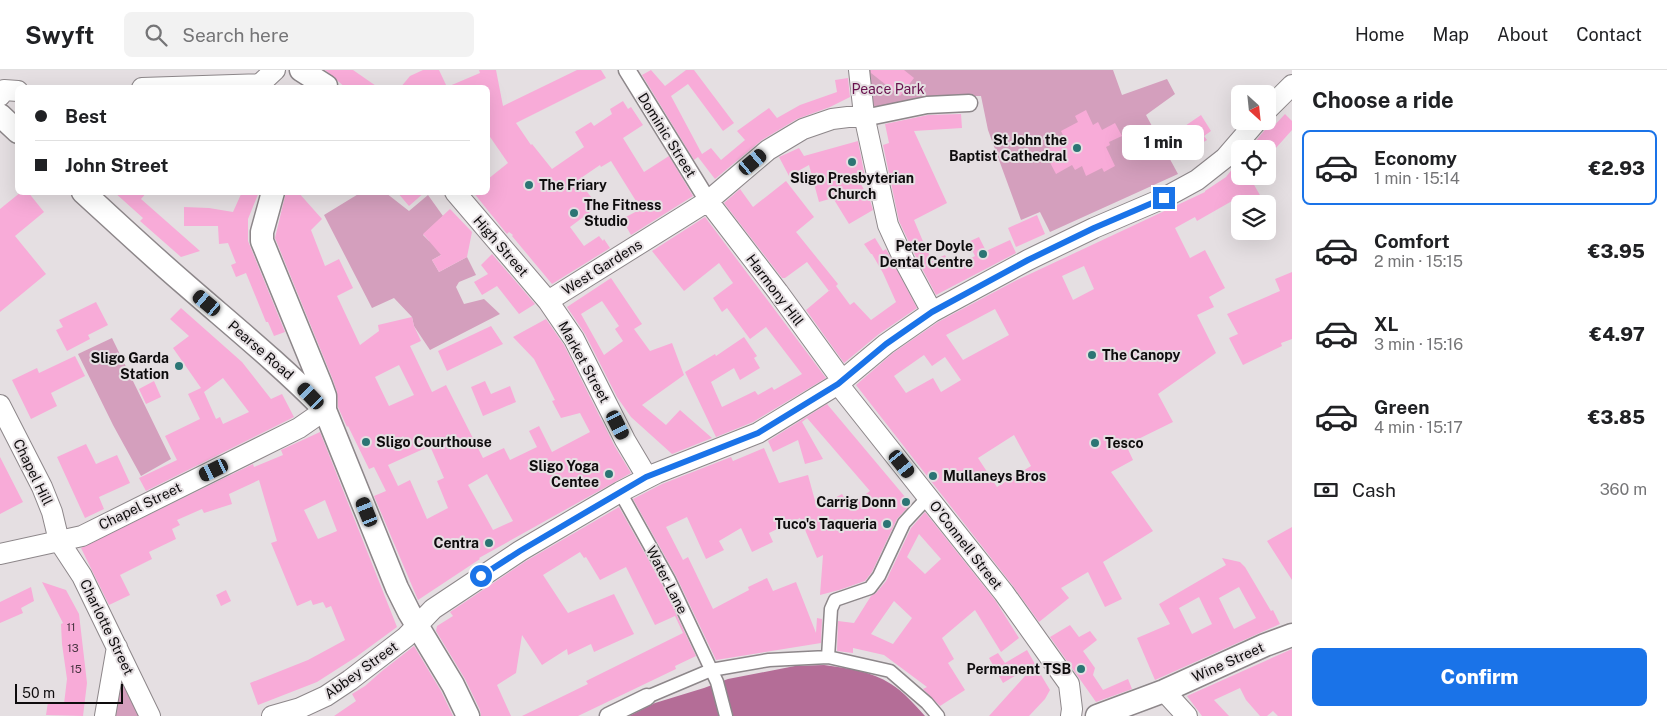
<!DOCTYPE html>
<html lang="en">
<head>
<meta charset="utf-8">
<style>
	body { margin:0; font-family:"Public Sans",sans-serif; background:#f2f2f2; color:#202124; height:100vh; display:flex; flex-direction:column; font-size:19px; white-space:nowrap }
	* { box-sizing:border-box; margin:0 }
	p { font-size:16px; color:#757577 }
	.icon { flex:none; width:28px; height:28px; fill:none; stroke:currentColor; stroke-width:2; stroke-linecap:round; stroke-linejoin:round }
	.map { position:relative; flex:1; overflow:hidden }
	.drawer { display:flex; flex-direction:column; background:#fff; width:375px }
	.drawer>* { flex:none }
	.hud { position:absolute; left:15px; top:15px; width:475px; height:110px; border-radius:8px; box-shadow:0 5px 20px #0002; display:grid; align-content:center; height:110px; padding:0 20px; background:#fff }
	.needle { width:32px; rotate:153deg }
	.tools { position:absolute; left:1231px; top:15px; display:grid; gap:10px }
	.tools a { display:grid; place-items:center; width:45px; height:45px; border-radius:8px; background:#fff; box-shadow:0 5px 20px #0002; font-size:25px }
	.scale { position:absolute; left:15px; bottom:12px; width:108px; box-sizing:border-box; padding-left:5px; border:2px solid #0e0c0d; border-top:0; font-size:14px; line-height:18px; white-space:nowrap; color:#0e0c0d; -webkit-text-stroke:4px #e5dfe2; paint-order:stroke }
	.end { position:absolute; width:22px; height:22px; margin:-11px; border:6px solid #1a73e8; background:#fff; box-shadow:0 0 0 2px #fff }
	.from { border-radius:50% }
	.bubble { position:absolute; height:35px; border-radius:8px; background:#fff; box-shadow:0 5px 20px #0002; font-size:16px; font-weight:800; line-height:35px; text-align:center }
	.car { position:absolute; width:15px; height:30px; margin:-15px -8px; border-radius:6px; box-shadow:0 0 4px 1px #0007; background:linear-gradient(#222 24%,#8ab4d8 0 40%,#222 0 76%,#8ab4d8 0 86%,#222 0) }
	.hud b { display:flex; align-items:center; gap:18px; height:48px; font-size:19px }
	.hud b+b { border-top:1px solid #e0e0e0 }
	.hud i { width:12px; height:12px; background:#202124 }
	ul { padding:0; list-style:none }
	li { display:flex; align-items:center; gap:15px; height:75px; margin:0 10px 8px; padding:0 10px; border:2px solid transparent; border-radius:8px }
	li div { flex:1 }
	li b { display:block; font-size:19px }
	li em { font-style:normal; font-weight:800 }
	li.on { border-color:#1a73e8 }
	li>.icon { width:45px; height:45px; stroke-width:1.5 }
	h2 { padding:0 20px; font-size:22px; line-height:60px }
	.pay { display:flex; align-items:center; gap:12px; height:55px; padding:0 20px; font-size:19px }
	.pay p { margin-inline-start:auto }
	.action { display:flex; gap:10px; margin-top:auto; padding:10px 20px }
	.action a { flex:1; height:58px; border-radius:8px; background:#1a73e8; color:#fff; font-size:20px; font-weight:800; line-height:58px; text-align:center }
	header { display:flex; align-items:center; gap:30px; box-sizing:border-box; height:70px; padding:0 25px; background:#fff; border-bottom:1px solid #e0e0e0 }
	header strong { font-size:24px }
	nav { display:flex; gap:28px; margin-inline-start:auto; font-size:18px }
	.search { width:350px; height:45px; background:#f2f2f2; display:flex; align-items:center; gap:12px; box-sizing:border-box; padding:0 18px; border-radius:8px; color:#757577; font-size:19px }
	main { display:flex; flex:1; min-height:0 }
	.map>svg:first-child { display:block }
	.green { fill:#d49fbd }
	.water { fill:#b46d97 }
	.building { fill:#f8abd8; fill-rule:evenodd }
	.lines { fill:none; stroke-linecap:round; stroke-linejoin:round }
	.pedestrian-casing { stroke:#8d878a; stroke-width:15 }
	.minor-casing { stroke:#8d878a; stroke-width:19 }
	.tertiary-casing { stroke:#8d878a; stroke-width:22 }
	.secondary-casing { stroke:#8d878a; stroke-width:25 }
	.pedestrian { stroke:#fff; stroke-width:12 }
	.minor { stroke:#fff; stroke-width:16 }
	.tertiary { stroke:#fff; stroke-width:20 }
	.secondary { stroke:#fff; stroke-width:22 }
	.route { stroke:#1a73e8; stroke-width:6 }
	.poi-dot { fill:#2b7574; stroke:#e5dfe2; stroke-width:2 }
	.labels { text-anchor:middle; stroke-width:4; stroke-linejoin:round; paint-order:stroke }
	.number-label { font-size:11px; fill:#483440 }
	.park-label { font-size:14px; fill:#69124e; stroke:#e5dfe2 }
	.street-label { font-size:14px; fill:#0e0c0d; stroke:#e5dfe2 }
	.poi-label { font-size:14px; font-weight:bold; fill:#0e0c0d; stroke:#e5dfe2; text-anchor:end }
</style>
</head>
<body>
<header>
<strong>Swyft</strong>
<div class="search"><svg class="icon" aria-label="search" viewBox="0 0 24 24"><circle cx="10" cy="10" r="6"/><path d="M15 15l6 6"/></svg>Search here</div>
<nav><a>Home</a><a>Map</a><a>About</a><a>Contact</a></nav>
</header>
<main>
<div class="map">
<svg width="1292" height="646" viewBox="0 0 1292 646">
	<rect width="100%" height="100%" fill="#e5dfe2"/>
	<path class="green" d="M864 0H1113L1122 25 1167 9 1175 24 1146 45 1178 104 1050 162 1040 142 1021 150 988 60 981 26H961L873 41Z
		M360 123H386L409 141 428 125 443 146 423 165 429 171 457 176 432 190 439 202 467 187 476 205 459 212 456 217 464 234 484 229 500 244 430 280 414 256 412 247 394 228 372 238 324 145Z
		M112 268 171 389 141 406 113 355 78 284Z
		M120 610H123L141 646H113Z"/>
	<path class="water" d="M824 595C847 598 871 601 891 614 904 622 915 635 925 646H629L655 633 704 618 728 609 795 596Z"/>
	<path class="building" d="M325 0H353L379 18H346Z
		M423 0H439L447 17 480 3 479 0H496L503 36 577 0H601L606 8 516 53 531 75 532 74 552 99 584 77 575 62 591 52 594 56 612 44 610 39 623 31 628 39 631 37 643 55 623 68 644 102 669 86 693 126 631 165 622 149 641 139 611 91 601 97 600 95 578 110 598 136 570 157 584 176 599 166 603 171 604 169 610 178 552 214 512 166 513 165 509 162 507 164 473 122H488V109L508 93 488 64V18H400L410 6Z
		M651 0 665 16 686 0H694L734 53 723 61 688 14 671 26 702 84 711 78 721 90 745 70 737 61 769 38 777 48 800 35 837 22 835 10 848 8 850 27 830 37 797 49 762 70 715 109 698 87 694 90 642 5Z
		M871 0H904L914 8 900 26 871 3Z
		M1086 40 1093 55 1098 52 1102 60 1115 53 1122 66 1109 72 1110 75 1106 77 1115 96 1104 102 1102 98 1086 106 1082 96 1075 100 1072 95 1056 104 1044 81 1065 69 1061 61 1078 52 1075 46Z
		M961 44 962 58 914 61 947 133 914 150 922 169 932 191 945 185 952 198 975 186 968 172 979 167 986 181 1010 170 1016 183 936 225 916 187 899 151 883 75 889 73 885 54 928 45Z
		M1285 44 1292 51V60L1275 79H1249L1269 55 1272 58Z
		M1201 45 1211 61 1204 66 1207 70 1187 82 1185 78 1173 86 1163 71Z
		M858 71 865 107 858 109 870 130 873 140 849 154 833 128 819 132 809 95 789 106 779 87 799 78 804 86Z
		M1240 89V106H1249L1265 134H1243L1239 127 1197 151 1195 147 1175 158 1190 188 1205 180 1225 218 1209 227 1214 237 1197 245 1216 283 1158 324 1173 352 1126 375 1133 390 1111 402 1153 461 1103 492 1122 529 1105 537 1088 502 1061 518 1069 528 1039 552 1013 516 856 315 893 283 938 252 1015 211 1205 122V121L1226 107ZM1084 196 1094 219 1073 230 1062 206ZM995 239 1009 265 963 290 946 265ZM924 285 932 296 945 287 961 310 941 322 933 308 906 323 894 306ZM1014 365 1031 396 997 417 978 388Z
		M786 111 814 147 796 162 838 214 836 216 850 235 854 232 871 250 896 232 883 203 872 184H871L864 174 875 168 883 181 886 179 917 238 879 264 844 293 806 240 831 219 829 221 807 192 785 208H782L724 133 740 119 753 137Z
		M21 122H28L44 142 15 166 46 204 0 242V139Z
		M114 122H147L141 129 200 181 181 187 140 151 143 148Z
		M242 122H259L248 149V171L285 262 274 266 268 252H266L246 203 236 207 231 195 236 193 228 173 219 174 218 156H184V137L209 138 233 142Z
		M286 122H298L322 149 311 160 325 196 339 189 353 218 337 226 360 275 379 261 378 255 412 247 414 256 421 271 410 276 432 322 446 315 483 388 504 378 510 390 537 377 529 361 539 356 552 382 590 362 580 343 561 348 552 331 555 330 534 289 513 267 546 249 564 275 614 375 631 403 479 488 480 489 418 530 374 426 386 421 374 397 369 399 348 356 347 357 342 346 338 337 337 322 333 310 275 168ZM399 295 414 325 389 336 375 307ZM430 376 444 408 437 411 448 438 427 449 410 410 398 416 388 395ZM487 404 513 451 493 460 468 415Z
		M397 122H425L409 136Z
		M450 139 472 162 467 187 439 202 432 190 441 185 423 164Z
		M1037 145 1045 164 1016 177 1008 158Z
		M705 147 826 308 753 352 716 367 685 302 715 284 716 286 744 267 757 286 754 288 760 298 740 310 734 298 711 312 722 337 755 321 758 325 772 317 774 320 802 304 766 257 750 269 727 238 722 242 713 228 733 213 719 193 684 221 652 181Z
		M492 184 535 234 519 244 497 216 482 225 474 212 488 204 481 195Z
		M1292 202V269L1281 273 1282 276 1243 295 1229 268 1238 264 1227 244 1280 221 1275 209Z
		M611 208 642 254 634 259 650 281 672 273 684 305 642 335 666 355 680 340 712 368 672 384 631 347 617 327 585 264 567 237ZM602 231 619 256 615 259 623 271 604 285 581 244Z
		M96 232 108 255 88 265 90 269 67 281 56 260 63 257 59 250Z
		M181 238 242 292 271 329 282 324 294 347 146 421 139 408 177 390 165 366 200 349 188 324 201 318 173 278 189 266 170 249ZM223 308 249 342 223 354 220 347 216 349 204 322Z
		M491 256 503 274 447 301 438 281Z
		M75 286 85 306 51 323 57 336 31 349 12 310 37 298 39 303Z
		M154 311 161 327 146 334 139 319Z
		M485 311 491 324 510 316 516 332 483 346 471 317Z
		M827 334 911 434 897 449 872 502 865 511 839 520 820 525 823 485 817 488 800 448 769 463 773 472 752 482 741 458 719 471 724 480 706 489 687 447 666 457 683 490 688 487 713 539 749 520 748 517 767 508 773 521 796 512 816 563 817 548 822 549 821 573 716 590 676 506 633 429 662 414 731 387 733 391 764 378 779 413 808 405 817 438 842 424 849 436 870 421 807 348 802 352 823 389 805 394 798 370 773 382 768 371Z
		M320 362 397 557 356 587 317 612 258 635 250 613 308 590 345 570 331 536 326 538 323 532 313 535 311 530 297 536 271 473 277 471 259 410 229 424 232 434 204 443 202 439 177 450 180 455 172 459 176 469 149 482 152 489 120 505 130 525 109 535 81 478 253 394 254 397 283 385 281 380ZM325 430 337 461 318 469 304 440Z
		M86 374 96 394 117 385 130 413 99 427 104 439 85 448 57 387Z
		M0 387 23 432 0 444Z
		M619 437 662 514 696 586 675 596 676 599 578 646H522L588 614 586 611 683 563 675 546 655 555 626 497 600 510 586 487 584 488 580 482 543 505 568 543 614 524 634 564 594 582 591 574 568 585 567 579 542 595 522 565 516 603 497 615 511 646H481L480 640 465 609 436 561 437 556 453 546 450 542 526 491Z
		M925 442 995 530 1019 568 1001 582 975 540 942 568 954 589 948 593 965 620 940 636 923 619 927 617 884 585 853 578V583L837 581 838 551 854 553 871 526 876 523 886 511 911 458ZM919 464 941 489 925 504 907 487ZM894 531 912 548 893 574 871 564Z
		M1292 457V510L1267 471Z
		M1222 488 1240 492 1245 497 1271 541 1273 540 1280 554 1155 610 1137 568 1170 554 1159 534 1226 495ZM1239 517 1256 548 1234 559 1219 528ZM1199 527 1212 554 1192 564 1179 538Z
		M42 512 66 520 79 544 87 613 83 646 46 645 48 632 64 634 67 609 62 574 61 554 63 553Z
		M31 517 34 531 21 538 23 543 0 553V532Z
		M226 520 231 531 221 536 216 525Z
		M1070 555 1079 567 1090 561 1097 570 1083 581 1095 598 1093 605 1103 620 1128 609 1132 619 1096 632 1050 567Z
		M414 576 441 621 453 646H334L356 631 352 624 365 616 382 601Z
		M1292 579V646H1278L1273 641 1267 646H1260L1246 630 1240 618 1214 630 1229 646H1202L1187 626Z
		M1027 580 1035 594 1003 613 989 588 998 583 1005 593Z
		M1035 595 1050 620 1045 629 1029 646H989Z"/>
	<g class="lines">
		<g class="pedestrian-casing">
			<path id="pedestrian" d="M620 422 669 510 717 612 726 646
				M828 587 831 539 835 530 870 518 879 506 904 453 928 427
				M647 627 711 600 769 590 828 587 890 601 927 633 938 646"/>
		</g>
		<g class="minor-casing">
			<path id="minor" d="M627 0 708 131
				M864 48 927 35 969 33
				M608 646 647 627"/>
		</g>
		<g class="tertiary-casing">
			<path id="tertiary" d="M859 0 864 45 888 155 905 192 932 242
				M142 18 260 14 275 0
				M0 26 4 20 18 21
				M1268 39 1292 15
				M455 122 548 231 574 269 625 370 647 407
				M708 131 778 222 842 310
				M548 231 708 131 768 80 803 59 832 49 864 45
				M838 314 1004 523 1069 614 1072 639 1071 646
				M0 335 42 417 52 442 59 471 82 506 150 646
				M0 484 82 466 299 358 325 340
				M1164 621 1187 646
				M105 646 117 577
				M272 646 300 638 326 626 350 610 406 567 433 539 520 481 620 422 657 403 758 363 838 314 886 274 932 242 1028 190 1094 158 1164 128 1197 110 1225 88 1257 51"/>
		</g>
		<g class="secondary-casing">
			<path id="secondary" d="M301 0 326 16V18
				M0 45 18 62
				M83 122C117 153 151 185 186 215 233 256 281 295 325 340
				M273 122 262 162V171L321 315 325 326V340L397 518 409 542 453 615 468 646
				M1097 646 1164 621 1265 575 1292 565"/>
		</g>
		<use href="#pedestrian" class="pedestrian"/>
		<use href="#minor" class="minor"/>
		<use href="#tertiary" class="tertiary"/>
		<use href="#secondary" class="secondary"/>
	</g>
	<g class="lines">
		<path class="route" d="M481 506 520 481 646 407 758 363 838 314 886 274 932 242 1028 190 1094 158 1164 128"/>
	</g>
	<g class="poi-dot">
		<circle cx="1077" cy="78" r="5"/>
		<circle cx="852" cy="92" r="5"/>
		<circle cx="529" cy="115" r="5"/>
		<circle cx="574" cy="143" r="5"/>
		<circle cx="983" cy="184" r="5"/>
		<circle cx="1092" cy="285" r="5"/>
		<circle cx="179" cy="296" r="5"/>
		<circle cx="366" cy="372" r="5"/>
		<circle cx="1095" cy="373" r="5"/>
		<circle cx="609" cy="404" r="5"/>
		<circle cx="933" cy="406" r="5"/>
		<circle cx="906" cy="432" r="5"/>
		<circle cx="887" cy="454" r="5"/>
		<circle cx="489" cy="473" r="5"/>
		<circle cx="1081" cy="599" r="5"/>
	</g>
	<g class="labels">
		<g class="number-label">
			<text x="71" y="561">11</text>
			<text x="73" y="582">13</text>
			<text x="76" y="603">15</text>
		</g>
		<g class="park-label">
			<text x="888" y="24">Peace Park</text>
		</g>
		<g class="street-label">
			<text transform="translate(667 65) rotate(58)" y="5">Dominic Street</text>
			<text transform="translate(501 176) rotate(49)" y="5">High Street</text>
			<text transform="translate(602 197) rotate(-32)" y="5">West Gardens</text>
			<text transform="translate(775 220) rotate(53)" y="5">Harmony Hill</text>
			<text transform="translate(261 280) rotate(41)" y="5">Pearse Road</text>
			<text transform="translate(584 292) rotate(61)" y="5">Market Street</text>
			<text transform="translate(33 402) rotate(64)" y="5">Chapel Hill</text>
			<text transform="translate(140 436) rotate(-26)" y="5">Chapel Street</text>
			<text transform="translate(966 475) rotate(52)" y="5">O'Connell Street</text>
			<text transform="translate(667 510) rotate(63)" y="5">Water Lane</text>
			<text transform="translate(107 557) rotate(64)" y="5">Charlotte Street</text>
			<text transform="translate(1228 592) rotate(-24)" y="5">Wine Street</text>
			<text transform="translate(361 600) rotate(-36)" y="5">Abbey Street</text>
		</g>
		<g class="poi-label">
			<text x="1067" y="75">St John the<tspan x="1067" dy="16">Baptist Cathedral</tspan></text>
			<text x="852" y="113" text-anchor="middle">Sligo Presbyterian<tspan x="852" dy="16">Church</tspan></text>
			<text x="539" y="120" text-anchor="start">The Friary</text>
			<text x="584" y="140" text-anchor="start">The Fitness<tspan x="584" dy="16">Studio</tspan></text>
			<text x="973" y="181">Peter Doyle<tspan x="973" dy="16">Dental Centre</tspan></text>
			<text x="1102" y="290" text-anchor="start">The Canopy</text>
			<text x="169" y="293">Sligo Garda<tspan x="169" dy="16">Station</tspan></text>
			<text x="376" y="377" text-anchor="start">Sligo Courthouse</text>
			<text x="1105" y="378" text-anchor="start">Tesco</text>
			<text x="599" y="401">Sligo Yoga<tspan x="599" dy="16">Centee</tspan></text>
			<text x="943" y="411" text-anchor="start">Mullaneys Bros</text>
			<text x="896" y="437">Carrig Donn</text>
			<text x="877" y="459">Tuco's Taqueria</text>
			<text x="479" y="478">Centra</text>
			<text x="1071" y="604">Permanent TSB</text>
		</g>
	</g>
</svg>
<div class="tools">
<a><svg class="needle" viewBox="-14 -14 28 28"><path d="M0-13l5 13h-10z" fill="#e53935"/><path d="M0 13l5-13h-10z" fill="#757577"/></svg></a>
<a><svg class="icon" aria-label="locate" viewBox="0 0 24 24"><circle cx="12" cy="12" r="6"/><path d="M12 2v4M12 18v4M2 12h4M18 12h4"/></svg></a>
<a><svg class="icon" aria-label="layers" viewBox="0 0 24 24"><path d="M12 4l9 5-9 5-9-5zM3 14l9 5 9-5"/></svg></a>
</div>
<div class="scale">50 m</div>
<i class="end from" style="left:481px;top:506px"></i>
<i class="end" style="left:1164px;top:128px"></i>
<div class="bubble" style="left:1122px;top:55px;width:82px">1 min</div>
<i class="car" style="left:753px;top:92px;rotate:50deg"></i>
<i class="car" style="left:207px;top:233px;rotate:310deg"></i>
<i class="car" style="left:311px;top:326px;rotate:316deg"></i>
<i class="car" style="left:618px;top:355px;rotate:153deg"></i>
<i class="car" style="left:902px;top:394px;rotate:141deg"></i>
<i class="car" style="left:214px;top:400px;rotate:244deg"></i>
<i class="car" style="left:367px;top:442px;rotate:338deg"></i>
<div class="hud">
<b><i class="from"></i>Best</b>
<b><i></i>John Street</b>
</div>
</div>
<section class="drawer">
<h2>Choose a ride</h2>
<ul>
<li class="on"><svg class="icon" aria-label="car" viewBox="0 0 24 24"><path d="M5 17H2v-5l4-1 3-4h7l3 4 3 1v5h-3M9 17h6M6 11h13"/><circle cx="7" cy="17" r="2"/><circle cx="17" cy="17" r="2"/></svg><div><b>Economy</b><p>1 min · 15:14</p></div><em>€2.93</em></li>
<li><svg class="icon" aria-label="car" viewBox="0 0 24 24"><path d="M5 17H2v-5l4-1 3-4h7l3 4 3 1v5h-3M9 17h6M6 11h13"/><circle cx="7" cy="17" r="2"/><circle cx="17" cy="17" r="2"/></svg><div><b>Comfort</b><p>2 min · 15:15</p></div><em>€3.95</em></li>
<li><svg class="icon" aria-label="car" viewBox="0 0 24 24"><path d="M5 17H2v-5l4-1 3-4h7l3 4 3 1v5h-3M9 17h6M6 11h13"/><circle cx="7" cy="17" r="2"/><circle cx="17" cy="17" r="2"/></svg><div><b>XL</b><p>3 min · 15:16</p></div><em>€4.97</em></li>
<li><svg class="icon" aria-label="car" viewBox="0 0 24 24"><path d="M5 17H2v-5l4-1 3-4h7l3 4 3 1v5h-3M9 17h6M6 11h13"/><circle cx="7" cy="17" r="2"/><circle cx="17" cy="17" r="2"/></svg><div><b>Green</b><p>4 min · 15:17</p></div><em>€3.85</em></li>
</ul>
<div class="pay"><svg class="icon" aria-label="cash" viewBox="0 0 24 24"><path d="M3 7h18v10H3z"/><circle cx="12" cy="12" r="2"/></svg>Cash<p>360 m</p></div>
<div class="action"><a>Confirm</a></div>
</section>
</main>
</body>
</html>
